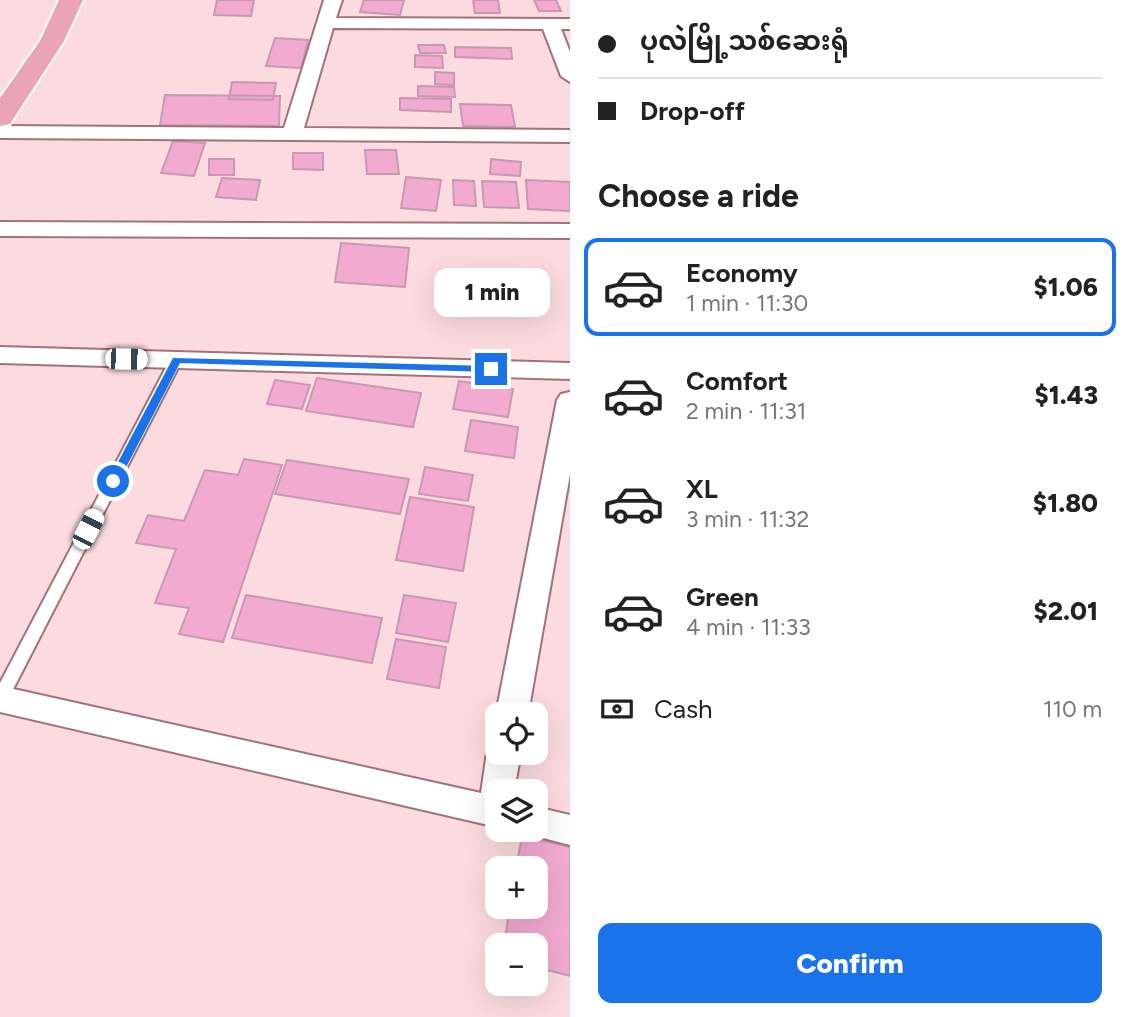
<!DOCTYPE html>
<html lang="en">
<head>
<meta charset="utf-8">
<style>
	body { margin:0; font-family:Figtree,"Noto Sans Myanmar",sans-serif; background:#f6f6f6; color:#222; height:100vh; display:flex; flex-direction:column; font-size:26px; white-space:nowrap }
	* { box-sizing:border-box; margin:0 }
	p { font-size:23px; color:#767676 }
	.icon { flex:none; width:38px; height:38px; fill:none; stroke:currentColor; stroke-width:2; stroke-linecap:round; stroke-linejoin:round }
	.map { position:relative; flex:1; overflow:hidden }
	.sheet { display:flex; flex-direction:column; background:#fff; width:560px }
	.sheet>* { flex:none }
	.top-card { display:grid; align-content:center; height:154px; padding:0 28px; background:#fff }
	.fabs { position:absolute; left:485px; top:702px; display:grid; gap:14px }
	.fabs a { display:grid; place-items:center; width:63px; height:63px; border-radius:14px; background:#fff; box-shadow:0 7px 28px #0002; font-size:35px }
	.end { position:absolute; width:32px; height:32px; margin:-16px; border:9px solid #1a73e8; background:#fff; box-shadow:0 0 0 4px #fff }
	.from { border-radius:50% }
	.bubble { position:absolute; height:49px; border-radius:14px; background:#fff; box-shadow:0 7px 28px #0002; font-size:23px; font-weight:800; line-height:49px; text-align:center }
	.car { position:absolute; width:21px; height:42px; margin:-21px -10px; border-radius:9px; box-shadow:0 0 5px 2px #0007; background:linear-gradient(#fff 24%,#345 0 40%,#fff 0 76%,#345 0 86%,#fff 0) }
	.top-card b { display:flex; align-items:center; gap:24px; height:66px; font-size:26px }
	.top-card b+b { border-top:2px solid #e0e0e0 }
	.top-card i { width:18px; height:18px; background:#222 }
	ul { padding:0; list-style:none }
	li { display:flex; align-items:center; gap:21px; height:98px; margin:0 14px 10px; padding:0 14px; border:4px solid transparent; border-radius:14px }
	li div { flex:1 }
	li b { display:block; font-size:26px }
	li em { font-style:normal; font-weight:800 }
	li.active { border-color:#1a73e8 }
	li>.icon { width:63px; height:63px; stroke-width:1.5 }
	h2 { padding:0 28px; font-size:32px; line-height:84px }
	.pay { display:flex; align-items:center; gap:18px; height:77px; padding:0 28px; font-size:26px }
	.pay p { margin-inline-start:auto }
	.action { display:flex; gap:14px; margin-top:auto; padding:14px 28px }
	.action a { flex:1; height:80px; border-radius:14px; background:#1a73e8; color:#fff; font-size:28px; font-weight:800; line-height:80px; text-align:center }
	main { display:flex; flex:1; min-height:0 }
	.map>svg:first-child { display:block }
	.building { fill:#f2aad0; stroke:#c79ab1; stroke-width:2 }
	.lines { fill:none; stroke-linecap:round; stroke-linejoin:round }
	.lane-casing { stroke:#a2727b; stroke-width:4 }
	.street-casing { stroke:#a2727b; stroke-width:4 }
	.primary-casing { stroke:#fff; stroke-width:4 }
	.lane { fill:#fff; fill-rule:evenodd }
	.street { fill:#fff; fill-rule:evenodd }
	.primary { fill:#eba4b6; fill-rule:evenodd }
	.route { fill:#1a73e8 }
</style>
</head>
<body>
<main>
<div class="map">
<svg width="570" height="1017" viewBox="0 0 570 1017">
	<rect width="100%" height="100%" fill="#fcdbe0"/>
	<path class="building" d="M217 0H254L251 16 214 15Z
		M364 0H404L400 15 360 12Z
		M473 0H498L500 13H475Z
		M534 0H556L561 11H539Z
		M275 38 308 40 301 68 266 66Z
		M418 45H444L446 53H420Z
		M455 47 511 48 512 59 455 57Z
		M415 55 442 56 443 68 415 67Z
		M435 72 454 73V85L435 84Z
		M232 82 276 83 273 100 229 99Z
		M418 86 454 87 455 97 418 96Z
		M165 95 280 96 279 126 160 125Z
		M400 98 451 99V112L400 110Z
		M460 104 511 105 515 127 463 126Z
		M173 141 205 143 194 176 161 173Z
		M365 150H396L399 174H367Z
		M293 153H323V170L293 169Z
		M209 159H234V175H209Z
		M491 159 521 162 520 176 490 174Z
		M406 177 441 180 436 211 401 208Z
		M222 178 260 180 256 200 216 197Z
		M453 180 474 181 476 206 454 205Z
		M526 180 570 182V211L528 209Z
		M482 181 516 182 519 208 484 207Z
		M341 243 409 248 405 287 335 282Z
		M317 378 421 393 413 427 306 411Z
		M275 380 310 385 302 409 267 404Z
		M459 381 513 389 508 417 453 409Z
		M471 420 518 427 514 458 465 451Z
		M244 459 282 465 223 642 179 634 189 608 155 603 176 549 136 543 148 515 184 521 205 470 238 475Z
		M287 460 409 479 400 514 275 494Z
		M425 467 473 475 468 501 419 494Z
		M410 497 474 507 463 571 396 560Z
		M246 595 382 618 372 663 232 638Z
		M404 595 456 603 448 642 396 633Z
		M396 639 446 647 439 688 387 679Z
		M522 836 570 847V976L536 967V945H504L510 906H536V868H516Z"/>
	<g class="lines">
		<g class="lane-casing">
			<path id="lane" d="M176 356 182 360 6 703 0 704V683L170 360Z"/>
		</g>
		<g class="street-casing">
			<path id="street" d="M324 0H342L336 18 570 19V29H561L570 52V82L561 76 543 29 333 28 304 128 570 130V142L0 138V126L284 128Z
				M0 222 570 224V238L0 236Z
				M0 347 570 363V379L0 363Z
				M570 392V474L528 714H497V716L496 714 557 400 561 394Z
				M0 686 481 793 487 752 492 742 497 741V752H521L514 791H497V827L0 712Z
				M536 807 570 815V845L524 833 522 830H536Z"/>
		</g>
		<g class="primary-casing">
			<path id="primary" d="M59 0H83L64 41 10 124 0 126V98L40 41Z"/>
		</g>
		<use href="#lane" class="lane"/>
		<use href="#street" class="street"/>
		<use href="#primary" class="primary"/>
	</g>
	<path class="route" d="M173 358 491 366 496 369 491 372 180 363 119 481 113 485 109 483 108 481Z"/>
</svg>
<div class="fabs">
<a><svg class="icon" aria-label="locate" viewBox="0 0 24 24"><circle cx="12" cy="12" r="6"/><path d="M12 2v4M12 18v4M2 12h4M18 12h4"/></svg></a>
<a><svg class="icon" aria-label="layers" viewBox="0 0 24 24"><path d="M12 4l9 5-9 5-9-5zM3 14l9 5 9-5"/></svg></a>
<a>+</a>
<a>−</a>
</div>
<i class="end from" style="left:113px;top:481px"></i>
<i class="end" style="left:491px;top:369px"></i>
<div class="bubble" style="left:434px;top:268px;width:116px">1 min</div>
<i class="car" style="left:126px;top:359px;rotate:91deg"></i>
<i class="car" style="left:88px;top:529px;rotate:27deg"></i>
</div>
<section class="sheet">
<div class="top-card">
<b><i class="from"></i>ပုလဲမြို့သစ်ဆေးရုံ</b>
<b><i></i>Drop-off</b>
</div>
<h2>Choose a ride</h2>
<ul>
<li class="active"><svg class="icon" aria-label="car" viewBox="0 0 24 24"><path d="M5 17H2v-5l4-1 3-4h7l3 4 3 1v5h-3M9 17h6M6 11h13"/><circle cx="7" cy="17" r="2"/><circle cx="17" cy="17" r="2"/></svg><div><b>Economy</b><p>1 min · 11:30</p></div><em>$1.06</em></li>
<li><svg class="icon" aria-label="car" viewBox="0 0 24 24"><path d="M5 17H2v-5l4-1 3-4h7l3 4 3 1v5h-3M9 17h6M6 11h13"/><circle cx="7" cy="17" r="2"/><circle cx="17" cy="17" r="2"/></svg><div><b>Comfort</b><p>2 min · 11:31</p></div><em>$1.43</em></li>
<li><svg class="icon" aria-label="car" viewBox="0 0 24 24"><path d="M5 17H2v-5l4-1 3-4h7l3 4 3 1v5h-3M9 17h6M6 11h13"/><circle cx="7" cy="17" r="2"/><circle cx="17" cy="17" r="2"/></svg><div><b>XL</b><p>3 min · 11:32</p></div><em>$1.80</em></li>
<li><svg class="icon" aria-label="car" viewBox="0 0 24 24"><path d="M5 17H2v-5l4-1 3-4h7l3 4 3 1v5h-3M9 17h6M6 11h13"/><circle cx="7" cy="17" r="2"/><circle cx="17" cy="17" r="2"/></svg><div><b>Green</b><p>4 min · 11:33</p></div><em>$2.01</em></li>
</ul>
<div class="pay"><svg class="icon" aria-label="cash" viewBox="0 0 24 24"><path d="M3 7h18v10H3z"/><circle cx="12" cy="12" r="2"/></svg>Cash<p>110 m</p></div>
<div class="action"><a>Confirm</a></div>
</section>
</main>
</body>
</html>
